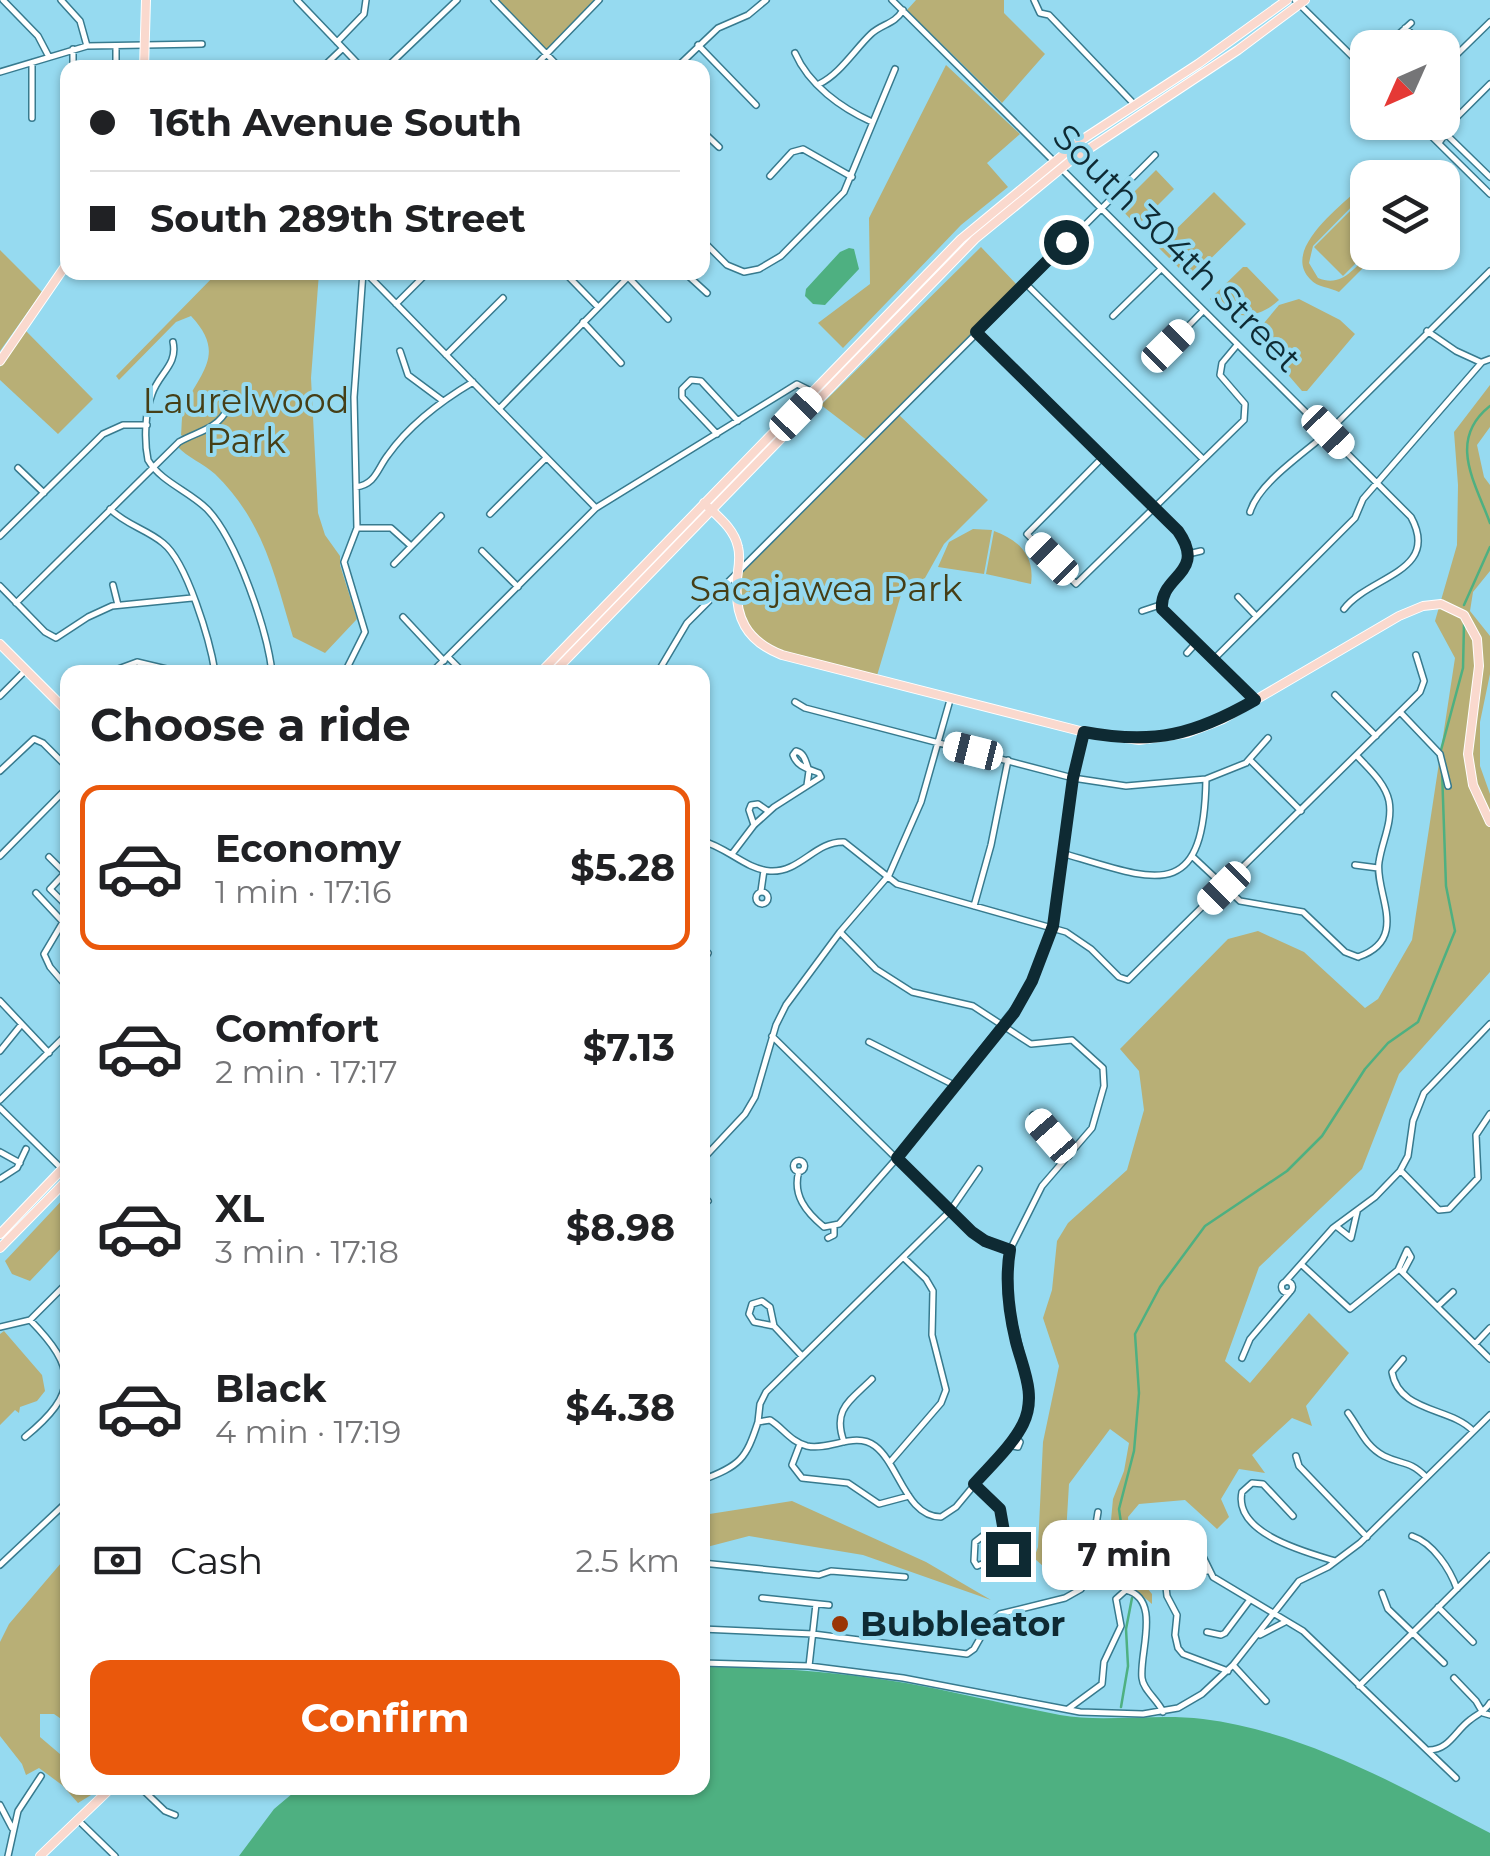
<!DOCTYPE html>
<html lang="en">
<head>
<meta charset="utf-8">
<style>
	body { margin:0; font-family:Montserrat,sans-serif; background:#f6f6f6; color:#202124; height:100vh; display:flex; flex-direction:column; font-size:38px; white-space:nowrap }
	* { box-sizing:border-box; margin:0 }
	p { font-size:32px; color:#757577 }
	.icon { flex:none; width:55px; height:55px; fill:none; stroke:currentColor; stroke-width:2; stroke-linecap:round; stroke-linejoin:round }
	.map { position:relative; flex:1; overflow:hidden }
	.side { position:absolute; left:60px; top:665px; width:650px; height:1130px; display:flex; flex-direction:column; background:#fff; border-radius:20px; box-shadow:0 2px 8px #0004 }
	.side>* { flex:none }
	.hud { position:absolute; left:60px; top:60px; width:650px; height:220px; border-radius:20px; box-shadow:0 2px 8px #0004; display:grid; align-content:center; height:220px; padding:0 30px; background:#fff }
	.needle { width:65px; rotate:225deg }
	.controls { position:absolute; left:1350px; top:30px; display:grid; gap:20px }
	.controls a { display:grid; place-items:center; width:110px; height:110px; border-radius:20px; background:#fff; box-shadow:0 2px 8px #0004; font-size:50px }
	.end { position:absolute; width:45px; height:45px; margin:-22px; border:12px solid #0e2a33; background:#fff; box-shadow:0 0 0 5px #fff }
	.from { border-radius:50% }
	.bubble { position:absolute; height:70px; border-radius:20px; background:#fff; box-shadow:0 2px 8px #0004; font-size:32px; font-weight:700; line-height:70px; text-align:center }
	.car { position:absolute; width:30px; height:60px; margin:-30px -15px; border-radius:12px; box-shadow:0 0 8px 2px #0007; background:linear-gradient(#fff 24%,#345 0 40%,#fff 0 76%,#345 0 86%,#fff 0) }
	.hud b { display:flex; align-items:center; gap:35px; height:95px; font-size:38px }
	.hud b+b { border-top:2px solid #e0e0e0 }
	.hud i { width:25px; height:25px; background:#202124 }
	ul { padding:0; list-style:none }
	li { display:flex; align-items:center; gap:30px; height:165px; margin:0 20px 15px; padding:0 10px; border:5px solid transparent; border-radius:20px }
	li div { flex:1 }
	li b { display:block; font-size:38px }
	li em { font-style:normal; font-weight:700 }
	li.active { border-color:#ea580c }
	li>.icon { width:90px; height:90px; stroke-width:1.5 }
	h2 { padding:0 30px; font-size:45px; line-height:120px }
	.pay { display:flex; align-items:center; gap:25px; height:110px; padding:0 30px; font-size:38px }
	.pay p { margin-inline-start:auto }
	.button { display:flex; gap:20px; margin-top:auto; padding:20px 30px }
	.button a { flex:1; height:115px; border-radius:20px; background:#ea580c; color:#fff; font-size:40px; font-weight:700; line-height:115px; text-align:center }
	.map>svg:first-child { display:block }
	.green { fill:#b8af76 }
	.water { fill:#4eb081 }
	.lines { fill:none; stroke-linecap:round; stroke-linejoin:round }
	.stream { stroke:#4eb081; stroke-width:2.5 }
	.minor-casing { stroke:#377a8e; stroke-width:8 }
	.major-casing { stroke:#fff; stroke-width:10 }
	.minor { stroke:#fff; stroke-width:5 }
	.major { stroke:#fad9ce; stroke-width:8 }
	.route { stroke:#0e2a33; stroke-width:12 }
	.poi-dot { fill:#9a3506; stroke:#96daf0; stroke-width:4 }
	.labels { text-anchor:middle; stroke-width:8; stroke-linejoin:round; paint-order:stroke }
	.street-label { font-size:35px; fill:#0e2a33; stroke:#96daf0 }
	.park-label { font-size:35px; fill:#453e16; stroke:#96daf0 }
	.poi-label { font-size:35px; font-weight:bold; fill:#0e2a33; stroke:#96daf0; text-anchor:start }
</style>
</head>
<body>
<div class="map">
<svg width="1490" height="1856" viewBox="0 0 1490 1856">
	<rect width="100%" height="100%" fill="#96daf0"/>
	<path class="green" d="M496 0H599L546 54Z
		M916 0H1004V13L1045 54 1002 103 907 10Z
		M946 65 1020 134 987 163 1008 187 961 225 843 348 818 323 870 284 869 218Z
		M1156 170 1174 189 1137 226 1119 207Z
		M1367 184V191L1313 246 1309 263 1318 278C1342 288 1354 268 1370 253H1378L1339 292C1330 287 1318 288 1310 279 1282 250 1338 209 1358 189Z
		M1214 192 1246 224 1190 279 1158 247Z
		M1367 194V252L1343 276 1314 247Z
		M981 247 1020 288 897 413 988 500 944 544 925 578 903 588 876 679 774 652 741 623 738 572 868 441 821 405Z
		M0 250 42 292 0 351Z
		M1243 267H1247L1279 300C1258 320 1231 321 1210 299Z
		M217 273H319L311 378 318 513 325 535 340 556V565L357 619 325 653 293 637C274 574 264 522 215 474 203 463 188 458 177 446L184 438 181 435C182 425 181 412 186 403 203 370 225 352 191 316L176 322 119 380 116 376Z
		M1299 299 1340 320 1355 334 1307 391H1302L1254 335 1279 305Z
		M26 331 93 399 58 434 0 380V367Z
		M1490 385V427L1477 445 1484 477 1490 485V571L1473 592 1470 611 1490 636V674L1480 722V766L1490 794V972L1399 1074 1362 1169 1259 1267 1225 1361 1250 1383 1309 1313 1349 1353 1306 1406 1312 1426 1292 1418 1252 1455 1265 1473 1239 1469 1221 1499 1229 1517 1217 1529 1185 1500 1139 1504 1128 1517 1130 1567 1152 1594V1604L1114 1572 1106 1574 1113 1499 1124 1471 1129 1443 1110 1429 1069 1484 1063 1584 1034 1558 1038 1547 1043 1442 1059 1366 1043 1318 1052 1290 1057 1241 1068 1223 1127 1170 1144 1110 1139 1071 1120 1049 1228 939 1258 931 1304 952 1365 1008 1378 999 1412 940 1455 658 1435 621 1457 545 1458 485 1454 432Z
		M973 529 992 530 984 574 938 567 949 542Z
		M994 531C1019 540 1035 556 1031 584L986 574Z
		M67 1195V1242L30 1281 12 1274 5 1261Z
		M4 1331 42 1375 45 1391 37 1401 20 1407 19 1413 15 1410 0 1425V1334Z
		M792 1501 926 1562 991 1600 863 1555 749 1536 703 1548V1515Z
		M67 1556V1723L54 1714H40V1737L67 1760 68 1788H92L96 1792 78 1803 62 1785 39 1768 26 1775 22 1764 0 1736V1642L9 1624Z"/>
	<path class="water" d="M849 248 854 249 859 269 825 305 813 304 805 296 806 289 840 252Z
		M703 1667C771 1667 839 1672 906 1683 957 1692 1007 1705 1060 1715 1103 1723 1156 1713 1203 1719 1306 1732 1399 1786 1490 1833V1856H239L274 1809 299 1788H702Z"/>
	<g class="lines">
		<path class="stream" d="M1490 406C1447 440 1475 482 1490 523
			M1464 605 1490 547
			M1441 750 1463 668 1464 624
			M1130 1586 1119 1509 1134 1451 1139 1393 1135 1334 1160 1287 1205 1226 1287 1171 1322 1136 1365 1069 1388 1043 1418 1022 1455 931 1446 886 1442 770
			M1121 1707 1128 1666 1126 1629 1132 1598"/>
		<g class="minor-casing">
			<path id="minor" d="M3 0 38 36 49 57
				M61 0 80 21 87 46
				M297 0 362 68
				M494 0 560 68
				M892 0 1411 517C1441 572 1369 576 1344 609
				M1034 0 1040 13 1049 15 1134 104
				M1295 0 1368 72
				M1397 36 1405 43 1411 41 1412 34 1405 28
				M337 42 364 14 366 0
				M1389 43 1411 23
				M698 45 756 105
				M73 49V68
				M795 53C809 85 841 108 872 122
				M116 68V46
				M322 68 342 49
				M386 68 457 0
				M533 68 599 0
				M676 68 718 28 748 15 766 0
				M1442 69 1490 22
				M0 72 87 46 202 44
				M819 84C840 74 855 49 871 34 883 23 894 25 903 10
				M32 118V63
				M1417 122 1490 194
				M702 131 719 147
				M1447 135 1490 177
				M1439 143 1455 119 1490 84
				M770 176 792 152 803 149 852 177
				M702 240 727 265 744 272 759 269 781 256 844 192 895 69
				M365 272 596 508
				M564 272 598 307
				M684 272 707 293
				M628 277 668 319
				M1025 283 1203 459
				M396 304 428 272
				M1113 316 1161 269
				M583 322 621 363
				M1427 331 1456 351 1480 362
				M976 332 1178 531 1187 543 1188 554
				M173 342C178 365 159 373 152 394 145 412 144 441 148 460 161 482 189 491 207 509 237 540 267 630 272 672
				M1169 346 1203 311
				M400 351 408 375 443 401
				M446 355 503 298
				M499 409 633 272
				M717 434 682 397V389L691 380 701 381 738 421
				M1103 457 1027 534 1076 584 1244 420 1245 404 1220 375 1222 363 1237 345
				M18 468 44 493
				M356 487C376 484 377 469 388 455 410 424 441 401 473 382
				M110 509C126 525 146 529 163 543 187 562 210 641 215 672
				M1250 512C1259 482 1305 453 1328 432L1490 271
				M490 514 546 458
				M357 528H391L411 546
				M0 536 103 434 123 425H147
				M482 551 518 587
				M394 564 441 516
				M113 585 118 605
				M0 586 45 632 56 638 88 617 112 606 192 598
				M1238 597 1256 616
				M16 603 179 442C198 431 217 430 228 408L226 394
				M1160 605 1171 619 1255 701
				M1142 611 1160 605C1165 584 1185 575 1188 554L1201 551
				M403 617 444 661
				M1187 653 1196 643
				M448 657 463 672
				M1213 660 1355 518 1363 499 1482 362 1490 359
				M110 672 137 662 179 672
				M302 672H320
				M345 672 365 632 344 562 357 528 354 397 363 272
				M432 672 596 508 797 384 811 391
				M658 672 687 623 1155 155
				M1335 695 1376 736
				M0 696 26 670
				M795 702 805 708 1073 778 1126 786 1206 779 1246 763 1268 738
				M1400 712 1440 754 1448 786
				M1358 757C1369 769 1385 783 1389 801 1393 822 1382 841 1379 862 1374 892 1411 939 1358 957
				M1250 760 1301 811
				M0 771 34 739 43 743 68 768
				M754 825 749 810 751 805 758 804 768 811
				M702 841C727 847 745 869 770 871 800 873 815 841 844 842L897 884 1066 932 1091 949 1119 977 1128 980 1420 692 1424 681 1416 655
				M1062 853C1156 881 1204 905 1206 779
				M732 854 754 825 774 807 821 777 819 773C809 769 797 767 793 755L796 751C805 753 806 763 809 771L807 785
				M0 856 68 787
				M49 857 65 873
				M1193 857 1240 901 1303 912 1345 952 1358 957
				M1355 865 1378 868
				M761 891 764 870
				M756 898a6 6 0 1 1 12 0a6 6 0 1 1-12 0Z
				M36 893 63 922 44 954 50 967 68 988
				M68 897 63 902 68 914
				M63 902 50 889 65 873
				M974 906 991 845 1008 760
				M702 948 708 953 702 962
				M0 1001 49 1053
				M772 1036 971 1232 1009 1250
				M869 1042 954 1085
				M0 1051 21 1025
				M0 1100 68 1033
				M0 1108 62 1169
				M1033 1115 1069 1156
				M0 1152 20 1163
				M702 1160 745 1114 755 1097 776 1025 786 1005 840 932 889 875 921 802 950 700
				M793.5 1166a5.5 5.5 0 1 1 11 0a5.5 5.5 0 1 1-11 0Z
				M799 1171C792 1195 806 1212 824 1227L839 1224 897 1158 1025 995 1053 926 1073 778 1084 733
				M1401 1171 1439 1210 1449 1209 1478 1178 1476 1135 1490 1114
				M0 1179 17 1168 26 1149
				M702 1195 708 1201
				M1336 1226 1351 1238 1357 1212
				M828 1238 834 1235V1227
				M1302 1265 1350 1309 1398 1270 1407 1250 1411 1257 1403 1272
				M1401 1271 1490 1359
				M1281.5 1287a5.5 5.5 0 1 1 11 0a5.5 5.5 0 1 1-11 0Z
				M1285 1282 1333 1228 1375 1197 1400 1171 1408 1156 1413 1121 1424 1093 1490 1024
				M1438 1306 1453 1292
				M774 1326 770 1307 762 1301 752 1304 749 1314 754 1322 774 1326 802 1356
				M0 1327 30 1320 68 1282
				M1475 1344 1490 1328
				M1242 1358 1250 1339 1290 1292
				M1403 1359 1392 1372C1399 1413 1451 1407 1473 1431
				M1348 1413C1360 1429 1365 1446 1384 1456 1402 1465 1409 1460 1426 1477
				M758 1422 760 1404 766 1392 950 1211 979 1169
				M25 1437C79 1393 77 1368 30 1320
				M844 1442C832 1409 850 1401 872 1379
				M800 1444 792 1465 802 1478 848 1483 879 1504 909 1496
				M1008 1445 1018 1447 1020 1442 1015 1436
				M1296 1456 1299 1466 1367 1537
				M891 1461 941 1403 946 1390 932 1335 933 1291 926 1279 904 1258
				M702 1480C740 1466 746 1459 758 1422L770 1420C783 1428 791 1442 807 1446 830 1451 855 1431 875 1446 899 1464 906 1517 941 1517L956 1507 1019 1431 1026 1418 1028 1383 1011 1313 1007 1269 1010 1250 1042 1186 1092 1128 1104 1086 1103 1068 1072 1040 1031 1044 973 1006 912 992 876 969 840 932
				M974 1484 997 1505 1002 1515 1008 1554 977 1566 974 1561 975 1542 984 1535 1004 1531
				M1293 1516 1263 1484 1252 1483 1242 1492C1233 1533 1305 1552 1335 1561
				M1166 1528 1185 1571H1208
				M1412 1536C1433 1543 1450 1569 1457 1589
				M702 1563 819 1575 831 1571 905 1577
				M0 1565 68 1501
				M1382 1593 1388 1609 1444 1663
				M762 1598 829 1605
				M1438 1607 1473 1642
				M702 1629 813 1634 967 1654 974 1649 987 1626 1000 1614 1065 1598 1081 1589 1088 1574 1098 1512
				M1207 1632 1221 1635 1225 1633 1249 1601
				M1260 1635 1285 1622
				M702 1663 809 1666 903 1678 1080 1712 1143 1714 1178 1708 1202 1694 1233 1665 1299 1581 1328 1567 1360 1543 1490 1415
				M1233 1665 1266 1701
				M809 1666 816 1604
				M1228 1671 1183 1654 1178 1648 1175 1635 1177 1615 1167 1596 1165 1578 1148 1538 1149 1531 1154 1527 1191 1532 1213 1577 1303 1631 1456 1778
				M1454 1678 1476 1701 1483 1713 1490 1715
				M1359 1686 1490 1556
				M1068 1709 1102 1684 1104 1662 1121 1626 1116 1599 1126 1590C1162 1599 1139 1653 1142 1678 1143 1690 1158 1700 1163 1712
				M1429 1750C1449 1750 1455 1731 1470 1720 1478 1713 1484 1713 1490 1703
				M141 1788 165 1811 175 1815
				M0 1805 12 1828
				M79 1821 115 1856
				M8 1856 18 1811 41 1776"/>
		</g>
		<g class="major-casing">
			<path id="major" d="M144 68 146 0
				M0 361 68 262
				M704 503C717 516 734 528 738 547 741 558 738 569 737 579 734 617 746 641 782 655L1084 732 1139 740 1187 733 1223 719 1399 616 1423 606 1441 604 1464 615 1477 639 1479 666 1468 754 1473 785 1490 822
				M0 644 68 712
				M541 672 961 239 1080 141 1198 64 1287 0
				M554 672 975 239 1069 162 1238 50 1305 0
				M0 1234 68 1163
				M0 1248 68 1179
				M40 1856 111 1788"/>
		</g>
		<use href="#minor" class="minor"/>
		<use href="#major" class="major"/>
	</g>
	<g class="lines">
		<path class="route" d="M1008 1554 1000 1509 974 1484C990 1466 1012 1446 1023 1424 1037 1396 1023 1369 1016 1342 1009 1313 1005 1279 1010 1250L985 1241 972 1232 897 1158 1014 1013 1032 981 1053 926 1073 778 1084 732C1154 745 1194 735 1255 700L1162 609C1159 575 1208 574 1178 531L976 332 1066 242"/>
	</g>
	<circle class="poi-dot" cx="840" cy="1624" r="10"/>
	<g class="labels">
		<g class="street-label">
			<text transform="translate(1177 248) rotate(45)" y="12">South 304th Street</text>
		</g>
		<g class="park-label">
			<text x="246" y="413">Laurelwood<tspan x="246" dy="40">Park</tspan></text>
			<text x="826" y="601">Sacajawea Park</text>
		</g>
		<g class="poi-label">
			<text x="860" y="1636">Bubbleator</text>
		</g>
	</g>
</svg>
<div class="controls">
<a><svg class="needle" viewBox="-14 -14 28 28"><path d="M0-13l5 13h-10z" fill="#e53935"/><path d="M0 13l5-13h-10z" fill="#757577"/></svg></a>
<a><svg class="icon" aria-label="layers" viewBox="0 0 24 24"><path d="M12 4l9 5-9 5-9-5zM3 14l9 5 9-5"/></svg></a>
</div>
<i class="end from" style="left:1066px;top:242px"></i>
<i class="end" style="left:1008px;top:1554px"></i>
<div class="bubble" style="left:1042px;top:1520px;width:165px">7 min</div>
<i class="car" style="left:1168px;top:346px;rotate:45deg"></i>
<i class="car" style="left:796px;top:414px;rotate:44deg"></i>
<i class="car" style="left:1328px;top:432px;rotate:136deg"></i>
<i class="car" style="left:1052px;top:559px;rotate:315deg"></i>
<i class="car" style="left:973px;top:751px;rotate:284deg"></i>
<i class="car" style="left:1224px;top:888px;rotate:225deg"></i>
<i class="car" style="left:1051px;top:1136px;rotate:319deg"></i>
<div class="hud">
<b><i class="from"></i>16th Avenue South</b>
<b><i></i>South 289th Street</b>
</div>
<section class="side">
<h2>Choose a ride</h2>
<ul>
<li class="active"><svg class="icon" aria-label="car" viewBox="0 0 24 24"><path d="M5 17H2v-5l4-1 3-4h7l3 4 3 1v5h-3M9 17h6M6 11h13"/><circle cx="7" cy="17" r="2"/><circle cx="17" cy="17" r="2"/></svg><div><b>Economy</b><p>1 min · 17:16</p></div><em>$5.28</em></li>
<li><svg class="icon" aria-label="car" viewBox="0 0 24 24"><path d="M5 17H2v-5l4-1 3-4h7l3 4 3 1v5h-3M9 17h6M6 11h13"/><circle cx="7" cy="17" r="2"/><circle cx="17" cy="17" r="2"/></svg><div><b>Comfort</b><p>2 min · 17:17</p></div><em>$7.13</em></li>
<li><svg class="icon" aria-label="car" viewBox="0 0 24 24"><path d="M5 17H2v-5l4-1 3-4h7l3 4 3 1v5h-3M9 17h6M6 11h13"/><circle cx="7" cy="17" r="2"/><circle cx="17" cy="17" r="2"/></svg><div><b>XL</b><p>3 min · 17:18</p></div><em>$8.98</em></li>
<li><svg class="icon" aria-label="car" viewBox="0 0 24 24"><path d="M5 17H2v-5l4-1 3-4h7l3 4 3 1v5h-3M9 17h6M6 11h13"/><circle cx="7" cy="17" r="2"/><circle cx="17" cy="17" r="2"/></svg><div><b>Black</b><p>4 min · 17:19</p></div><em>$4.38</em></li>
</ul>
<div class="pay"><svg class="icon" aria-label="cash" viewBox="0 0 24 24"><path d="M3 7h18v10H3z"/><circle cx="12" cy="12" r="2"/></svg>Cash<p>2.5 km</p></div>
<div class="button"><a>Confirm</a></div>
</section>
</div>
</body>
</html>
